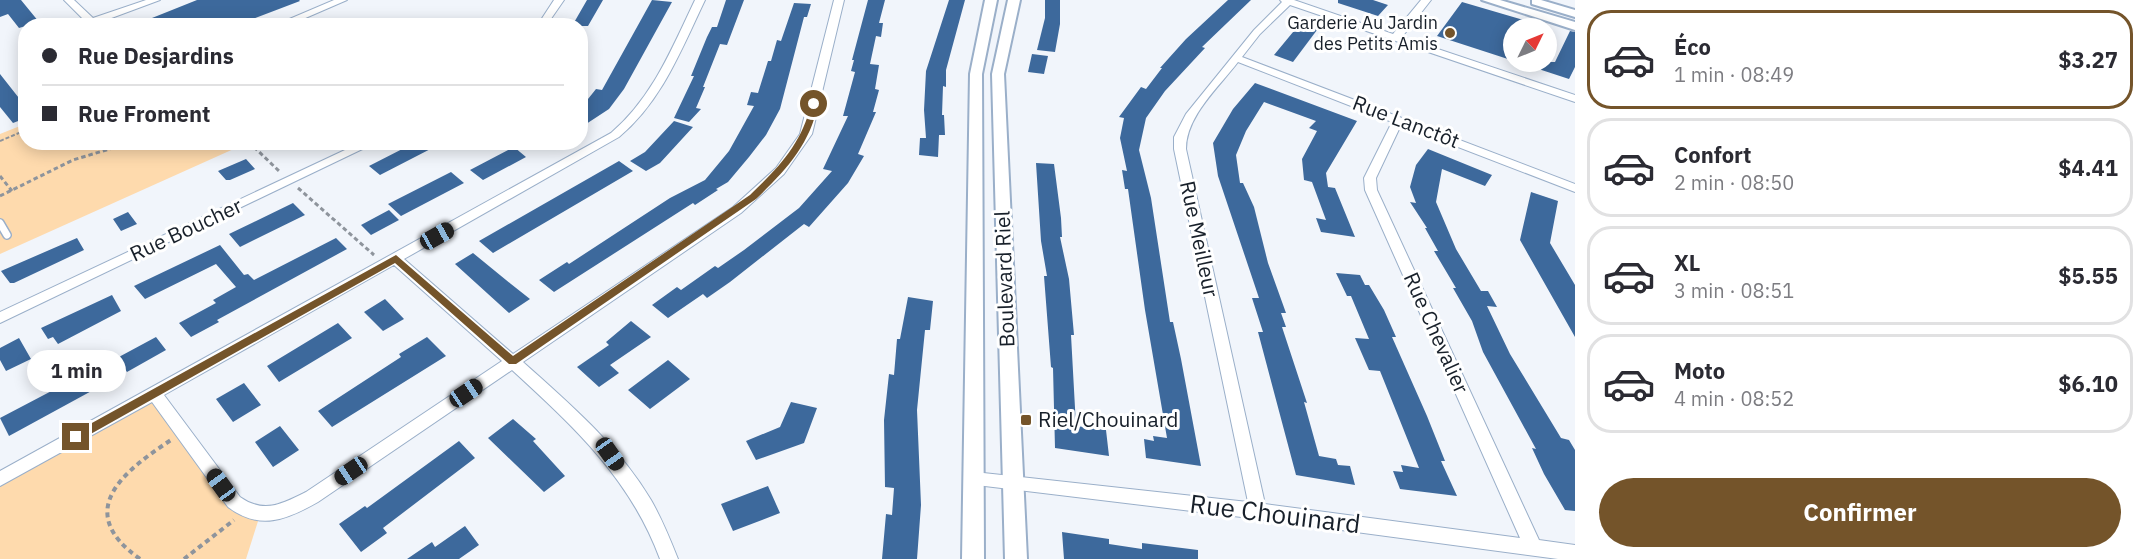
<!DOCTYPE html>
<html lang="fr">
<head>
<meta charset="utf-8">
<style>
	body { margin:0; font-family:"IBM Plex Sans",sans-serif; background:#f2f2f3; color:#2b2b33; height:100vh; display:flex; flex-direction:column; font-size:22px; white-space:nowrap }
	* { box-sizing:border-box; margin:0 }
	p { font-size:20px; color:#7c7c81 }
	.icon { flex:none; width:33px; height:33px; fill:none; stroke:currentColor; stroke-width:2; stroke-linecap:round; stroke-linejoin:round }
	.map { position:relative; flex:1; overflow:hidden }
	.details { display:flex; flex-direction:column; background:#fff; width:570px }
	.details>* { flex:none }
	.banner { position:absolute; left:18px; top:18px; width:570px; height:132px; border-radius:24px; box-shadow:0 3px 15px #0003; display:grid; align-content:center; height:132px; padding:0 24px; background:#fff }
	.needle { width:39px; rotate:47deg }
	.buttons { position:absolute; left:1503px; top:18px; display:grid; gap:12px }
	.buttons a { display:grid; place-items:center; width:54px; height:54px; border-radius:50%; background:#fff; box-shadow:0 3px 15px #0003; font-size:30px }
	.end { position:absolute; width:27px; height:27px; margin:-14px; border:8px solid #74542a; background:#fff; box-shadow:0 0 0 3px #fff }
	.from { border-radius:50% }
	.bubble { position:absolute; height:42px; border-radius:21px; background:#fff; box-shadow:0 3px 15px #0003; font-size:20px; font-weight:800; line-height:42px; text-align:center }
	.car { position:absolute; width:18px; height:36px; margin:-18px -9px; border-radius:8px; box-shadow:0 0 4px 2px #0007; background:linear-gradient(#222 24%,#8ab4d8 0 40%,#222 0 76%,#8ab4d8 0 86%,#222 0) }
	.banner b { display:flex; align-items:center; gap:21px; height:57px; font-size:22px }
	.banner b+b { border-top:2px solid #e1e1e2 }
	.banner i { width:15px; height:15px; background:#2b2b33 }
	ul { padding:10px 0 0; list-style:none }
	li { display:flex; align-items:center; gap:18px; height:99px; margin:0 12px 9px; padding:0 12px; border:3px solid #e1e1e2; border-radius:24px }
	li div { flex:1 }
	li b { display:block; font-size:22px }
	li em { font-style:normal; font-weight:800 }
	li.active { border-color:#74542a }
	li>.icon { width:54px; height:54px; stroke-width:1.5 }
	.cta { display:flex; gap:12px; margin-top:auto; padding:12px 24px }
	.cta a { flex:1; height:69px; border-radius:36px; background:#74542a; color:#fff; font-size:24px; font-weight:800; line-height:69px; text-align:center }
	main { display:flex; flex:1; min-height:0 }
	.map>svg:first-child { display:block }
	.green { fill:#fedaad }
	.building { fill:#3d699c }
	.lines { fill:none; stroke-linecap:round; stroke-linejoin:round }
	.service-casing { stroke:#9aafc9; stroke-width:10 }
	.minor-casing { stroke:#9aafc9; stroke-width:2 }
	.tertiary-casing { stroke:#9aafc9; stroke-width:4 }
	.path-far2 { stroke:#8e949c; stroke-width:2; stroke-dasharray:4 2; stroke-linecap:butt }
	.path-far1 { stroke:#8e949c; stroke-width:3; stroke-dasharray:4.5 3; stroke-linecap:butt }
	.path { stroke:#8e949c; stroke-width:4; stroke-dasharray:5 4; stroke-linecap:butt }
	.service { stroke:#fff; stroke-width:7 }
	.minor { fill:#fff; fill-rule:evenodd }
	.tertiary { fill:#fff; fill-rule:evenodd }
	.route { fill:#74542a }
	.poi-dot { fill:#74542a; stroke:#fff; stroke-width:2 }
	.labels { text-anchor:middle; stroke-width:6; stroke-linejoin:round; paint-order:stroke }
	.far-poi-label { font-size:18px; fill:#18202a; stroke:#fff; text-anchor:end }
	.street-label { font-size:21px; fill:#18202a; stroke:#fff }
	.poi-label { font-size:21px; fill:#18202a; stroke:#fff; text-anchor:start }
	.near-street-label { font-size:26px; fill:#18202a; stroke:#fff }
</style>
</head>
<body>
<main>
<div class="map">
<svg width="1575" height="559" viewBox="0 0 1575 559">
	<rect width="100%" height="100%" fill="#f1f5fb"/>
	<path class="green" d="M25 124 26 142 247 143 0 254V134Z
		M154 393 234 502 260 515 246 559H0V479Z"/>
	<path class="building" d="M0 0H21L39 22 19 28 8 14 0 17Z
		M197 0H299L300 1 234 26H132Z
		M587 0H603L588 26H572Z
		M652 0 672 2 624 89 609 109 580 128V109L596 89 602 90Z
		M726 0H744L727 45 720 44 703 87H705L696 108 701 109 689 122 674 118 694 76H691L707 37 712 27H717Z
		M868 0H885L879 23H883L881 37 876 36 870 64 879 65 875 89 879 90 873 112H876L858 154 864 156 848 183 809 227 804 224 730 282 707 298 703 294 668 318 652 305 677 287 681 290 715 266 718 268 744 250 799 208 832 171 823 169 848 116H843L855 72 851 71 854 60H852Z
		M949 0H965L946 70V87L943 86 942 115H944L945 135H939L938 157 919 155 920 138H926L924 110 926 71Z
		M1045 0H1060V24L1055 52 1037 50 1045 18Z
		M1228 0H1251L1202 47 1205 48 1165 91 1146 118 1139 150 1151 198 1170 322H1173L1181 359 1201 466 1146 458 1144 439 1154 441 1153 436 1167 438 1145 310 1128 189H1125L1122 170 1127 171 1120 138 1124 118 1119 117 1141 87 1146 89 1162 68H1160L1186 39Z
		M1338 0H1373L1388 5 1378 16 1338 3Z
		M1462 2 1541 25 1540 28H1514V61L1437 36Z
		M794 3 811 4 807 17H804L780 109 766 135 749 157 728 182 716 189 718 190 695 205 693 203 554 292 539 280 567 262 569 264 670 198 705 180 729 151 754 106 747 105 751 92 758 93 768 61H771L777 40 781 41Z
		M1303 20 1320 26 1293 62 1274 55Z
		M1570 31 1575 32V67L1569 79 1523 64 1524 62H1555Z
		M1032 54 1048 56 1044 74 1028 72Z
		M0 74 26 107V118L13 123 0 107Z
		M1255 83 1357 121 1326 173 1328 187 1335 188 1355 237 1321 232 1316 218 1326 220 1312 182 1304 180 1302 159 1317 131 1309 128 1316 121 1264 102 1246 131 1236 155 1240 183H1243L1254 207 1268 263 1286 313H1281L1286 327H1282L1307 403 1304 402 1319 456 1336 459 1338 465 1350 466 1355 485 1296 475 1258 332H1263L1252 298H1259L1218 176 1213 143 1233 109Z
		M674 121 693 127 660 163 646 171 630 161 645 152Z
		M416 142H444L380 175 369 166Z
		M514 147 526 157 483 180 470 170Z
		M1428 149 1492 175 1485 186 1442 169 1436 202 1456 249 1481 291H1488L1497 307 1487 306 1510 354 1561 438 1569 440 1575 450V511L1565 510 1544 474 1532 448 1536 449 1483 352 1472 321 1453 288H1456L1434 251H1438L1425 228H1427L1410 202 1416 203 1410 187 1416 165Z
		M246 159 255 169 230 180H226L218 171Z
		M619 161 633 171 493 253 479 241Z
		M1036 163 1054 164 1061 218 1062 237H1060L1069 279 1074 335H1071L1076 426 1106 430 1109 456 1055 448 1053 368 1051 367 1044 276H1047L1041 241Z
		M451 172 464 183 401 216 388 204Z
		M1531 192 1558 201 1550 243 1575 285V337L1520 240Z
		M293 203 305 215 240 247 229 234Z
		M389 210 399 220 371 235 361 225Z
		M128 212 137 224 121 231 113 219Z
		M77 238 84 250 14 283H10L1 271Z
		M336 238 347 249 217 320 219 322 191 337 179 323 216 303 213 300 236 287 216 264 145 299 134 286 220 245 244 275 248 274 254 280Z
		M473 253 511 284 530 299 509 313 455 264Z
		M1336 273 1360 275 1365 285H1369L1384 310 1396 337H1392L1427 416 1445 461H1441L1457 496 1400 489 1393 471 1403 472 1401 465 1419 468 1380 371 1369 370 1355 338 1369 339 1351 296H1347Z
		M112 295 121 311 58 344 53 337 48 339 41 328Z
		M908 297 933 301 930 330H925L917 410 921 505 917 559H882L886 514 892 515 894 488 885 487 884 420 889 374 894 375 897 339H900Z
		M385 299 404 319 383 331 364 312Z
		M631 321 651 337 610 365 619 373 599 387 577 367 609 345 606 342Z
		M338 323 352 338 279 382 267 366Z
		M156 337 166 350 127 372 117 358Z
		M427 337 446 356 332 427 318 411 401 357 399 354Z
		M19 338 31 359 6 371 0 360V348Z
		M668 360 690 379 650 409 628 390Z
		M84 366 97 388 9 436 0 418 61 386 57 380Z
		M244 383 261 405 233 422 216 399Z
		M791 402 817 408 804 443 756 460 746 441 780 427Z
		M513 419 536 439 533 441 565 476 544 492 488 438Z
		M280 426 299 450 273 467 255 442Z
		M459 441 475 458 383 528 387 533 361 552 339 524 365 506 367 508Z
		M768 486 780 513 733 531 721 504Z
		M465 526 479 545 459 559H407L432 542 435 547Z
		M1062 532 1109 539V544L1142 549V543L1198 550V559H1064Z"/>
	<g class="lines">
		<g class="service-casing">
			<path id="service" d="M0 223 7 235"/>
		</g>
		<g class="minor-casing">
			<path id="minor" d="M64 0H74L93 18 146 0H160L98 23 100 26H90Z
				M334 0H347L287 26H273Z
				M554 0H564L546 26H537Z
				M695 0H705C681 50 662 101 619 137L404 259 513 354 733 207 776 168 800 134 834 0H844L812 134 784 174 741 213 523 362C570 404 619 446 651 500 662 519 670 539 678 559H660C630 478 574 427 512 370L318 502C286 520 260 531 228 507L152 402 0 486V471L611 133C653 97 672 48 695 0ZM394 265 502 361 306 492C282 504 264 514 240 497L164 395Z
				M1280 0H1294L1393 34 1421 0H1431L1402 37 1575 95V102L1290 5 1260 34 1242 57 1575 184V192L1401 125 1376 178 1377 190 1539 540 1575 545V559H1558L1258 519 968 484 966 479 968 474 974 472 1248 502 1174 149V137L1186 114 1254 30 1282 2ZM1238 62 1392 122 1364 178 1365 190 1520 538 1265 504 1186 149C1186 116 1219 87 1238 62Z
				M362 142H377L0 323V312Z"/>
		</g>
		<g class="tertiary-casing">
			<path id="tertiary" d="M985 0H997L982 74 984 559H962L970 74Z
				M1008 0H1020L1004 74 1027 559H1005L992 74Z
				M1482 0H1500L1575 22V30Z
				M1532 0H1541L1575 10V17L1532 4Z"/>
		</g>
		<path class="path-far2" d="M0 141 26 130
			M248 142 255 149
			M111 149 133 142"/>
		<path class="path-far1" d="M254 147 280 172
			M0 176 12 191
			M298 188 374 255
			M0 196 73 160 116 147"/>
		<path class="path" d="M140 559C72 511 124 471 171 440
			M184 559 234 520"/>
		<use href="#service" class="service"/>
		<use href="#minor" class="minor"/>
		<use href="#tertiary" class="tertiary"/>
	</g>
	<path class="route" d="M814 102 818 104C810 145 785 171 756 199L516 364H509L395 263 80 440H72L70 437 72 434 396 255 513 356 750 195C778 168 802 144 811 104Z"/>
	<g class="poi-dot">
		<circle cx="1450" cy="33" r="6"/>
		<rect x="1020" y="414" width="12" height="12" rx="3"/>
	</g>
	<g class="labels">
		<g class="far-poi-label">
			<text x="1438" y="29">Garderie Au Jardin<tspan x="1438" dy="21">des Petits Amis</tspan></text>
		</g>
		<g class="street-label">
			<text transform="translate(1406 122) rotate(21)" y="7">Rue Lanctôt</text>
			<text transform="translate(186 230) rotate(-25)" y="7">Rue Boucher</text>
			<text transform="translate(1199 239) rotate(78)" y="7">Rue Meilleur</text>
			<text transform="translate(1005 279) rotate(-92)" y="7">Boulevard Riel</text>
			<text transform="translate(1436 333) rotate(66)" y="7">Rue Chevalier</text>
		</g>
		<g class="poi-label">
			<text x="1038" y="427">Riel/Chouinard</text>
		</g>
		<g class="near-street-label">
			<text transform="translate(1275 514) rotate(7)" y="9">Rue Chouinard</text>
		</g>
	</g>
</svg>
<div class="buttons">
<a><svg class="needle" viewBox="-14 -14 28 28"><path d="M0-13l5 13h-10z" fill="#e53935"/><path d="M0 13l5-13h-10z" fill="#7c7c81"/></svg></a>
</div>
<i class="end from" style="left:814px;top:104px"></i>
<i class="end" style="left:76px;top:437px"></i>
<div class="bubble" style="left:27px;top:350px;width:99px">1 min</div>
<i class="car" style="left:437px;top:236px;rotate:61deg"></i>
<i class="car" style="left:466px;top:393px;rotate:56deg"></i>
<i class="car" style="left:610px;top:454px;rotate:145deg"></i>
<i class="car" style="left:351px;top:471px;rotate:236deg"></i>
<i class="car" style="left:221px;top:485px;rotate:324deg"></i>
<div class="banner">
<b><i class="from"></i>Rue Desjardins</b>
<b><i></i>Rue Froment</b>
</div>
</div>
<section class="details">
<ul>
<li class="active"><svg class="icon" aria-label="car" viewBox="0 0 24 24"><path d="M5 17H2v-5l4-1 3-4h7l3 4 3 1v5h-3M9 17h6M6 11h13"/><circle cx="7" cy="17" r="2"/><circle cx="17" cy="17" r="2"/></svg><div><b>Éco</b><p>1 min · 08:49</p></div><em>$3.27</em></li>
<li><svg class="icon" aria-label="car" viewBox="0 0 24 24"><path d="M5 17H2v-5l4-1 3-4h7l3 4 3 1v5h-3M9 17h6M6 11h13"/><circle cx="7" cy="17" r="2"/><circle cx="17" cy="17" r="2"/></svg><div><b>Confort</b><p>2 min · 08:50</p></div><em>$4.41</em></li>
<li><svg class="icon" aria-label="car" viewBox="0 0 24 24"><path d="M5 17H2v-5l4-1 3-4h7l3 4 3 1v5h-3M9 17h6M6 11h13"/><circle cx="7" cy="17" r="2"/><circle cx="17" cy="17" r="2"/></svg><div><b>XL</b><p>3 min · 08:51</p></div><em>$5.55</em></li>
<li><svg class="icon" aria-label="car" viewBox="0 0 24 24"><path d="M5 17H2v-5l4-1 3-4h7l3 4 3 1v5h-3M9 17h6M6 11h13"/><circle cx="7" cy="17" r="2"/><circle cx="17" cy="17" r="2"/></svg><div><b>Moto</b><p>4 min · 08:52</p></div><em>$6.10</em></li>
</ul>
<div class="cta"><a>Confirmer</a></div>
</section>
</main>
</body>
</html>
